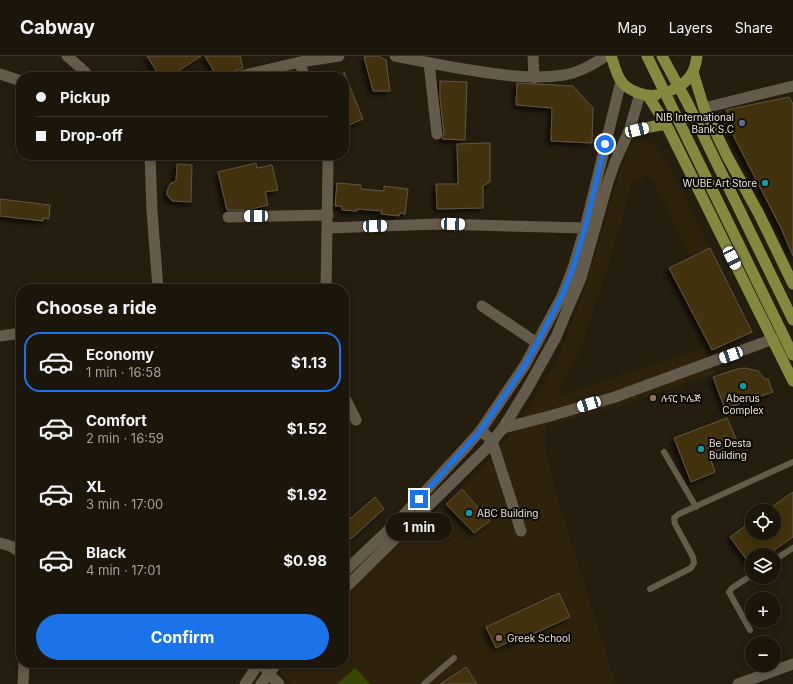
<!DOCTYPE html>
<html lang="en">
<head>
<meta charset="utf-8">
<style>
	body { margin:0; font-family:Inter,"Noto Sans Ethiopic",sans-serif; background:#251f13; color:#f1f3f6; height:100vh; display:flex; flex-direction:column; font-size:15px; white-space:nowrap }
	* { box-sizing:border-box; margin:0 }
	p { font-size:13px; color:#a09f9c }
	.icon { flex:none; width:22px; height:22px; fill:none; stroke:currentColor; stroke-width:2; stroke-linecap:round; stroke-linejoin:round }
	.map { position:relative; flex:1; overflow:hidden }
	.side { position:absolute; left:16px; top:228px; width:333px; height:384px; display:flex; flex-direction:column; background:#1c160a; border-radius:16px; box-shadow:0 2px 10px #0003,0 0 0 1px #3a352b }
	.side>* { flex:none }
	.banner { position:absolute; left:16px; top:16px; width:333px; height:88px; border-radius:16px; box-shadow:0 2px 10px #0003,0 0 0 1px #3a352b; display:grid; align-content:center; height:88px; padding:0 20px; background:#1c160a }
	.buttons { position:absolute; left:745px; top:448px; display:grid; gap:8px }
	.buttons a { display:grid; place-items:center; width:36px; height:36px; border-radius:50%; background:#1c160a; box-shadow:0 2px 10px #0003,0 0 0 1px #3a352b; font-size:20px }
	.end { position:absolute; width:18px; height:18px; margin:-9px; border:5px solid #1a73e8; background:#fff; box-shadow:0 0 0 2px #fff }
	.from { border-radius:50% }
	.bubble { position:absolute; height:28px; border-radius:14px; background:#1c160a; box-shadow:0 2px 10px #0003,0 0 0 1px #3a352b; font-size:13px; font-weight:700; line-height:28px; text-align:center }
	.car { position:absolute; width:12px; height:24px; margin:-12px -6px; border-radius:5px; box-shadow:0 0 3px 1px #0007; background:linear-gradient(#fff 24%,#345 0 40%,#fff 0 76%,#345 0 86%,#fff 0) }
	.banner b { display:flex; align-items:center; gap:14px; height:38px; font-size:15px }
	.banner b+b { border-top:1px solid #3a352b }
	.banner i { width:10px; height:10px; background:#f1f3f6 }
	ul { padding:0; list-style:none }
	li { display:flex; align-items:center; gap:12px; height:60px; margin:0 8px 6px; padding:0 12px; border:2px solid transparent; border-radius:16px }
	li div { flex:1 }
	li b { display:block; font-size:15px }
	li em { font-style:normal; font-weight:700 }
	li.current { border-color:#1a73e8 }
	li>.icon { width:36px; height:36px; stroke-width:1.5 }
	h2 { padding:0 20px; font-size:18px; line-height:48px }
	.action { display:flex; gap:8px; margin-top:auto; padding:8px 20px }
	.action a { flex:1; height:46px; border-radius:24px; background:#1a73e8; color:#fff; font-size:16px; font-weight:700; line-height:46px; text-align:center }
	header { display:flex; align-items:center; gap:24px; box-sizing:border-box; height:56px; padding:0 20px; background:#1c160a; border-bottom:1px solid #3a352b }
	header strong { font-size:19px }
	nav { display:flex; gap:22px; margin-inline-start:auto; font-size:14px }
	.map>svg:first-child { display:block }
	.built { fill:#2e220d }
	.green { fill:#384804 }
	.building { fill:#433111; stroke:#605646; filter:url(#shadow) }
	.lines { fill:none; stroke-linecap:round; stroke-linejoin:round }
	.service { stroke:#655b4b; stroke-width:6 }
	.minor { stroke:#655b4b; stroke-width:11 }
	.secondary { stroke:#655b4b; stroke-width:11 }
	.primary { stroke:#85893f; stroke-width:11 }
	.route { stroke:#1a73e8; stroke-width:5 }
	.service-dot { fill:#5c6f8a; stroke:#0b0803; stroke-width:1.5 }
	.culture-dot { fill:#0f9aa8; stroke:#0b0803; stroke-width:1.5 }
	.education-dot { fill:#8d6e63; stroke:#0b0803; stroke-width:1.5 }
	.labels { text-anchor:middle; stroke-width:4; stroke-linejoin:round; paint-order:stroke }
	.poi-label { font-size:10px; fill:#e9e3da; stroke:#0b0803; text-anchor:start }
</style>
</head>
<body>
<header>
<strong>Cabway</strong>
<nav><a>Map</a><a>Layers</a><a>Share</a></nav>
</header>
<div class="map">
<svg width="793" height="628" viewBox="0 0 793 628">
	<defs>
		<filter id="shadow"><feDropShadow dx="-3.5" dy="3.5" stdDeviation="2" flood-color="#0009"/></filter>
	</defs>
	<rect width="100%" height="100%" fill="#251d0e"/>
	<path class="built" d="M642 84 655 88 685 140 710 192 690 201 660 137 648 119 633 125 608 210 579 297 556 340 704 292 716 318 628 347 546 370V392L553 427 616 628H292L280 618 288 607H344V539L411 476 446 448 462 433 506 385 530 350 557 305 575 260 597 193 620 114 631 88Z"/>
	<path class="green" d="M355 612 370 628H337Z"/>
	<path class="building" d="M147 0H201L169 21H160Z
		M205 0H240L243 12 217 21Z
		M372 0H378L386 4 390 35H373L364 1Z
		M344 16 363 63 344 71Z
		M440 25 467 26 465 84 442 83 444 77 440 42Z
		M517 27 573 30 593 52 592 87 551 85 552 52 516 49Z
		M789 41 793 48V200L781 172 731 75 732 64 726 54Z
		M490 87V126L483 130V152L437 153 436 128H458L457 88Z
		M256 107 257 112 272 109 278 134 265 136 268 149 248 154H227L218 116Z
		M177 108 192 109 191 146 172 145 167 139V135L170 128 176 125Z
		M337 127 361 129V133L384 135V130L408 133 405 158 400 157 399 160 381 158 382 155 357 153V155L342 154V150H335Z
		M0 143 50 149 49 163 43 162V165L0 160Z
		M710 192 752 276 712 294 669 212Z
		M745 312 758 315 765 323H768L773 336 725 353 713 321 737 313Z
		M727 362 738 387 709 398 715 416 691 426 674 382Z
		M462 433 490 465 474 477 446 448Z
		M793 436V481L767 499H752V511L730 481 752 465V477H774V449Z
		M375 441 384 453 351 483 344 471V468Z
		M559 537 570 561 511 588 510 585 496 592 486 571Z
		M466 611 477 628H440Z"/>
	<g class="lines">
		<path class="service" d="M664 396 696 451
			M774 504 793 492
			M650 533 691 512 694 507 693 501 675 468 674 462 679 458 793 406
			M750 574 729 536 732 532 752 519
			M424 628 454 602"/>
		<path class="minor" d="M67 0 84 15 89 21
			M395 0C420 5 445 10 470 14 501 19 533 24 564 19 579 17 594 8 606 0
			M533 0 534 22
			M300 6 304 21
			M429 7 437 78
			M0 18 21 25
			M236 21 300 6 339 0
			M704 52 793 30
			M150 99 152 155 158 233
			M327 99 328 106 327 172 438 168 585 172
			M228 161 328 159
			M326 233 327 172
			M482 250 537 287
			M0 280 21 277
			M344 340 356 364
			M503 372 550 360 615 341 773 283
			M481 374 492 385 521 475
			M0 487C8 489 16 491 21 498
			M262 607 269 618 279 628
			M23 628 24 607
			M738 628 793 608"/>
		<path class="secondary" d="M344 516 399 464 468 389 481 374 525 309 562 240 573 212 585 172 621 25
			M344 533 486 393 503 372 527 333 556 281 566 257 581 222 608 126 615 106 629 75 640 38
			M245 628 259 607
			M261 628 277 607"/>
		<path class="primary" d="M611 0C614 7 616 18 621 25 627 34 644 41 656 39
			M647 0 793 299
			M662 0 687 46 793 264
			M693 16 704 52 727 100 759 158 793 228
			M672 34C688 27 695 17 697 0
			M648 40 666 68 793 325
			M629 75 666 68"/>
	</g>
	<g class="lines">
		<path class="route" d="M419 443 481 374 525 309 537 287 562 240 573 212 585 172 605 88"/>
	</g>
	<circle class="service-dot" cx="742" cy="67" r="4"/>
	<g class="culture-dot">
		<circle cx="765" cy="127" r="4"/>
		<circle cx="743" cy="330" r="4"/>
		<circle cx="701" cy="393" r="4"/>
		<circle cx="469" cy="457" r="4"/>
	</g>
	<g class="education-dot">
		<circle cx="653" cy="342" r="4"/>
		<circle cx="499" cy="582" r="4"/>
	</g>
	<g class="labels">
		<g class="poi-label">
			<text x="734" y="65" text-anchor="end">NIB International<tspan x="734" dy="12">Bank S.C</tspan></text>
			<text x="757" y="131" text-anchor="end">WUBE Art Store</text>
			<text x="661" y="346">ሉናር ኮሌጅ</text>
			<text x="743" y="346" text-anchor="middle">Aberus<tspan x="743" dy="12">Complex</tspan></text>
			<text x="709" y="391">Be Desta<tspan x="709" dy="12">Building</tspan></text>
			<text x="477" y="461">ABC Building</text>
			<text x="507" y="586">Greek School</text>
		</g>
	</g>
</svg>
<div class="buttons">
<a><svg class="icon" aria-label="locate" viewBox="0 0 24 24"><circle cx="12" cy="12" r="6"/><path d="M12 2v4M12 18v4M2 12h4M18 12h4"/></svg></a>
<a><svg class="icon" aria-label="layers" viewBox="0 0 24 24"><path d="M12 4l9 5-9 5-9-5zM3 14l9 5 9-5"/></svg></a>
<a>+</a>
<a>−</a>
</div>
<i class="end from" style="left:605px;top:88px"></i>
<i class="end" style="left:419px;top:443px"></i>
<div class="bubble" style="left:386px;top:457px;width:66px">1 min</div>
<i class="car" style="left:637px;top:74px;rotate:77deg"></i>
<i class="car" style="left:256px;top:160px;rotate:269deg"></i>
<i class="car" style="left:453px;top:168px;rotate:92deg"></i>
<i class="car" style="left:375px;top:170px;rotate:88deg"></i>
<i class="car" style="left:732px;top:202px;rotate:153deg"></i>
<i class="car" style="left:731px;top:299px;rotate:250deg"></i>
<i class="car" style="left:589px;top:348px;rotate:253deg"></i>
<div class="banner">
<b><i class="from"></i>Pickup</b>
<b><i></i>Drop-off</b>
</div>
<section class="side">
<h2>Choose a ride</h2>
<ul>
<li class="current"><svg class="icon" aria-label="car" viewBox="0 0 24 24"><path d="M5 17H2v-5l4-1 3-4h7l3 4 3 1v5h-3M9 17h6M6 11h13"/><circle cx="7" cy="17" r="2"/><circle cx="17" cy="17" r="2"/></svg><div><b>Economy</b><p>1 min · 16:58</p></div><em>$1.13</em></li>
<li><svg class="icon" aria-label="car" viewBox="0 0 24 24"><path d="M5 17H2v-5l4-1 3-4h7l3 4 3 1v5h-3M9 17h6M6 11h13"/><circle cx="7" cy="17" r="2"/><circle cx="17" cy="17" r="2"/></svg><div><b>Comfort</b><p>2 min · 16:59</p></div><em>$1.52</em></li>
<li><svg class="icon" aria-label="car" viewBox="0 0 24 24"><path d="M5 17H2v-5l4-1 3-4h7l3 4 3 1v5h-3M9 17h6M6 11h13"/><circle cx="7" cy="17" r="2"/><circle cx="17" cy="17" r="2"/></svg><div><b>XL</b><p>3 min · 17:00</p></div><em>$1.92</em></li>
<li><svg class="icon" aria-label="car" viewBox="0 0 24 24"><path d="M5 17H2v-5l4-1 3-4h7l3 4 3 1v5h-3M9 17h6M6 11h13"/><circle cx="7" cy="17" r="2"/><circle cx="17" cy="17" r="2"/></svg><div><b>Black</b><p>4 min · 17:01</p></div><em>$0.98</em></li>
</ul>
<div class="action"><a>Confirm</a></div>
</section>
</div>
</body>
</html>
